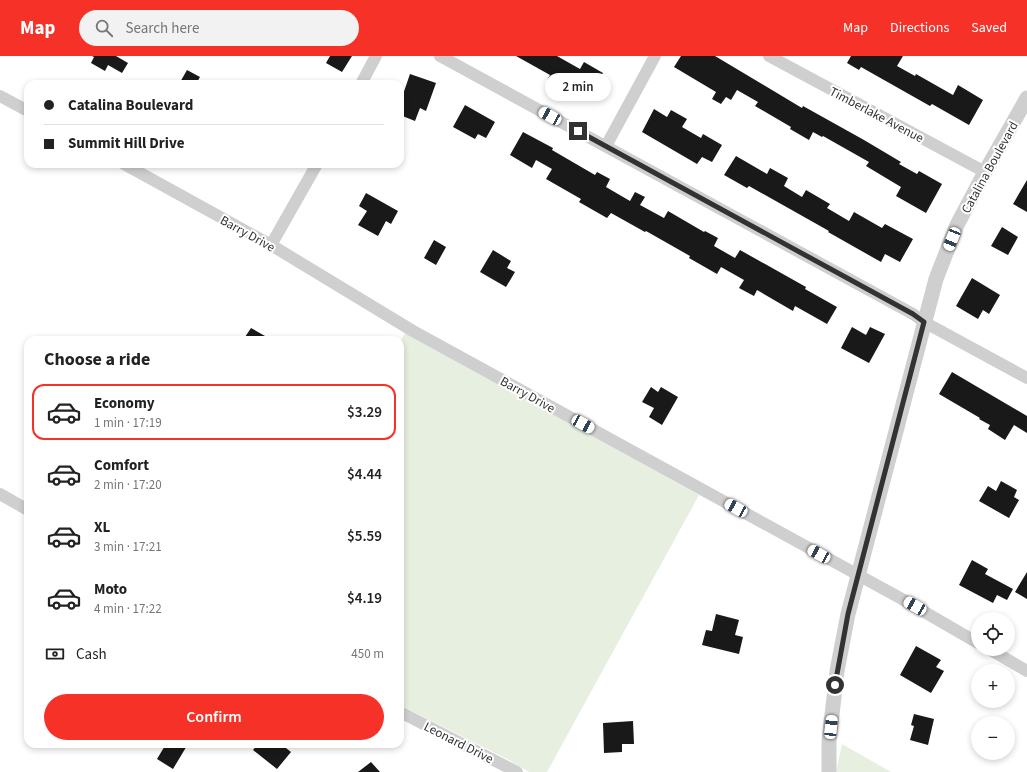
<!DOCTYPE html>
<html lang="en">
<head>
<meta charset="utf-8">
<style>
	body { margin:0; font-family:"Source Sans 3",sans-serif; background:#f2f2f2; color:#222; height:100vh; display:flex; flex-direction:column; font-size:15px; white-space:nowrap }
	* { box-sizing:border-box; margin:0 }
	p { font-size:13px; color:#767676 }
	.icon { flex:none; width:22px; height:22px; fill:none; stroke:currentColor; stroke-width:2; stroke-linecap:round; stroke-linejoin:round }
	.map { position:relative; flex:1; overflow:hidden }
	.drawer { position:absolute; left:24px; top:280px; width:380px; height:412px; display:flex; flex-direction:column; background:#fff; border-radius:12px; box-shadow:0 2px 6px #0003 }
	.drawer>* { flex:none }
	.hud { position:absolute; left:24px; top:24px; width:380px; height:88px; border-radius:12px; box-shadow:0 2px 6px #0003; display:grid; align-content:center; height:88px; padding:0 20px; background:#fff }
	.buttons { position:absolute; left:971px; top:556px; display:grid; gap:8px }
	.buttons a { display:grid; place-items:center; width:44px; height:44px; border-radius:50%; background:#fff; box-shadow:0 2px 6px #0003; font-size:20px }
	.end { position:absolute; width:18px; height:18px; margin:-9px; border:5px solid #323232; background:#fff; box-shadow:0 0 0 2px #fff }
	.from { border-radius:50% }
	.bubble { position:absolute; height:28px; border-radius:14px; background:#fff; box-shadow:0 2px 6px #0003; font-size:13px; font-weight:600; line-height:28px; text-align:center }
	.car { position:absolute; width:12px; height:24px; margin:-12px -6px; border-radius:5px; box-shadow:0 0 3px 1px #0007; background:linear-gradient(#fff 24%,#345 0 40%,#fff 0 76%,#345 0 86%,#fff 0) }
	.hud b { display:flex; align-items:center; gap:14px; height:38px; font-size:15px }
	.hud b+b { border-top:1px solid #e0e0e0 }
	.hud i { width:10px; height:10px; background:#222 }
	ul { padding:0; list-style:none }
	li { display:flex; align-items:center; gap:12px; height:56px; margin:0 8px 6px; padding:0 12px; border:2px solid transparent; border-radius:12px }
	li div { flex:1 }
	li b { display:block; font-size:15px }
	li em { font-style:normal; font-weight:600 }
	li.selected { border-color:#f53128 }
	li>.icon { width:36px; height:36px; stroke-width:1.5 }
	h2 { padding:0 20px; font-size:18px; line-height:48px }
	.pay { display:flex; align-items:center; gap:10px; height:44px; padding:0 20px; font-size:15px }
	.pay p { margin-inline-start:auto }
	.primary-button { display:flex; gap:8px; margin-top:auto; padding:8px 20px }
	.primary-button a { flex:1; height:46px; border-radius:24px; background:#f53128; color:#fff; font-size:16px; font-weight:600; line-height:46px; text-align:center }
	header { display:flex; align-items:center; gap:24px; box-sizing:border-box; height:56px; padding:0 20px; background:#f53128; color:#fff }
	header strong { font-size:19px }
	nav { display:flex; gap:22px; margin-inline-start:auto; font-size:14px }
	.search { width:280px; height:36px; background:#f2f2f2; display:flex; align-items:center; gap:10px; box-sizing:border-box; padding:0 14px; border-radius:22px; color:#767676; font-size:15px }
	.map>svg:first-child { display:block }
	.green { fill:#e6efe0 }
	.building { fill:#191919 }
	.lines { fill:none; stroke-linecap:round; stroke-linejoin:round }
	.minor { stroke:#cfcfcf; stroke-width:12 }
	.tertiary { stroke:#cfcfcf; stroke-width:15 }
	.route { stroke:#323232; stroke-width:5 }
	.labels { text-anchor:middle; stroke-width:4; stroke-linejoin:round; paint-order:stroke }
	.street-label { font-size:13px; fill:#323232; stroke:#fff }
</style>
</head>
<body>
<header>
<strong>Map</strong>
<div class="search"><svg class="icon" aria-label="search" viewBox="0 0 24 24"><circle cx="10" cy="10" r="6"/><path d="M15 15l6 6"/></svg>Search here</div>
<nav><a>Map</a><a>Directions</a><a>Saved</a></nav>
</header>
<div class="map">
<svg width="1027" height="716" viewBox="0 0 1027 716">
	<rect width="100%" height="100%" fill="#fff"/>
	<path class="green" d="M405 277 699 439 547 716H529L507 703 400 649V286Z
		M842 688 891 716H836Z"/>
	<path class="building" d="M92 0H116L128 7 122 17 108 9 105 15 91 7 94 1Z
		M330 0H352L342 16 326 7Z
		M516 0H557L580 13 584 6 603 17 594 34 587 30 582 37 562 25 559 31 547 24 550 19Z
		M681 0H715L802 52 803 50 864 84 901 106 899 108 917 118 919 115 942 128 926 157 896 140 901 131 866 110 869 106 823 80 822 81 813 76 809 84 790 73 791 71 755 50 758 46 737 34 731 44 726 41 721 48 712 43 716 36 674 11Z
		M851 0H903L897 10 915 20 916 18 953 39 958 29 983 44 969 69 932 48 930 50 861 11 859 14 847 7Z
		M187 14 200 21 196 28H179Z
		M410 18 436 27 426 55 420 52 415 65 400 59V47Z
		M465 49 495 66 486 82 478 78 475 83 453 71Z
		M654 53 667 61 671 54 687 63 682 71 701 82 703 78 722 89 712 106 702 101 697 108 642 76Z
		M523 76 553 92 552 94 595 119 597 116 610 123 606 131 630 145 635 136 645 141 640 149 664 162 668 155 704 176 705 175 718 182 714 190 735 202 740 194 806 231 805 233 837 251 827 268 795 250 793 255 757 234 754 240 739 232 744 224 721 211 717 218 689 202 690 200 646 175 645 176 611 157 607 162 579 146 581 143 546 123 552 113 536 104 532 112 510 99Z
		M736 100 767 118 770 112 788 122 784 130 802 141 806 134 830 148 827 152 849 165 854 156 882 172 885 168 913 183 900 206 885 198 881 206 828 176 829 175 749 130 747 132 724 119Z
		M1027 124V156L1013 148Z
		M366 137 398 155 391 168 386 165 378 180 358 169 367 155 359 150Z
		M1002 171 1018 181 1008 199 991 190Z
		M434 184 446 191 436 209 424 202Z
		M493 194 511 205 507 212 515 216 506 231 480 216Z
		M972 222 1000 239 989 258 983 254 978 263 956 250Z
		M852 271 866 279 870 271 885 278 869 307 841 292Z
		M251 272 272 284H243Z
		M952 316 1027 360V377L1014 369 1005 384 988 373 990 369 979 363 980 362 939 338Z
		M651 331 658 336 661 331 678 341 662 369 649 361 654 352 642 346Z
		M1001 425 1017 434 1014 441 1019 444 1009 462 979 445 988 430 996 435Z
		M972 504 988 513 985 518 1013 533 1007 544 997 539 993 547 959 529Z
		M1027 516V543L1015 536Z
		M716 558 739 564 735 579 743 581 739 598 702 589 706 574 712 575Z
		M916 590 941 604 936 611 944 615 931 637 900 619Z
		M914 658 934 663 928 689 910 684 914 670 911 669Z
		M633 665 634 688H622V696L604 697 603 667Z
		M166 688H188L173 713 157 703Z
		M258 688H281L291 696 277 713 253 694Z
		M371 706 380 716H358Z"/>
	<g class="lines">
		<path class="minor" d="M440 0 913 258 924 266 1027 322
			M769 0 985 116
			M361 28 376 0
			M0 40 28 55
			M606 90 655 0
			M124 108 271 189 413 275 902 543 978 587
			M271 189 317 108
			M0 438 28 454
			M989 593 1027 615
			M400 656 517 716"/>
		<path class="tertiary" d="M829 716V685L837 615 848 558 936 223 957 169 985 116 1027 42"/>
	</g>
	<g class="lines">
		<path class="route" d="M578 75 913 258 924 266 848 558 835 629"/>
	</g>
	<g class="labels">
		<g class="street-label">
			<text transform="translate(877 58) rotate(28)" y="5">Timberlake Avenue</text>
			<text transform="translate(989 111) rotate(-61)" y="5">Catalina Boulevard</text>
			<text transform="translate(248 177) rotate(29)" y="5">Barry Drive</text>
			<text transform="translate(528 338) rotate(29)" y="5">Barry Drive</text>
			<text transform="translate(459 686) rotate(27)" y="5">Leonard Drive</text>
		</g>
	</g>
</svg>
<div class="buttons">
<a><svg class="icon" aria-label="locate" viewBox="0 0 24 24"><circle cx="12" cy="12" r="6"/><path d="M12 2v4M12 18v4M2 12h4M18 12h4"/></svg></a>
<a>+</a>
<a>−</a>
</div>
<i class="end from" style="left:835px;top:629px"></i>
<i class="end" style="left:578px;top:75px"></i>
<div class="bubble" style="left:545px;top:17px;width:66px">2 min</div>
<i class="car" style="left:550px;top:60px;rotate:299deg"></i>
<i class="car" style="left:952px;top:183px;rotate:202deg"></i>
<i class="car" style="left:583px;top:368px;rotate:119deg"></i>
<i class="car" style="left:736px;top:452px;rotate:299deg"></i>
<i class="car" style="left:819px;top:498px;rotate:299deg"></i>
<i class="car" style="left:915px;top:550px;rotate:300deg"></i>
<i class="car" style="left:831px;top:671px;rotate:6deg"></i>
<div class="hud">
<b><i class="from"></i>Catalina Boulevard</b>
<b><i></i>Summit Hill Drive</b>
</div>
<section class="drawer">
<h2>Choose a ride</h2>
<ul>
<li class="selected"><svg class="icon" aria-label="car" viewBox="0 0 24 24"><path d="M5 17H2v-5l4-1 3-4h7l3 4 3 1v5h-3M9 17h6M6 11h13"/><circle cx="7" cy="17" r="2"/><circle cx="17" cy="17" r="2"/></svg><div><b>Economy</b><p>1 min · 17:19</p></div><em>$3.29</em></li>
<li><svg class="icon" aria-label="car" viewBox="0 0 24 24"><path d="M5 17H2v-5l4-1 3-4h7l3 4 3 1v5h-3M9 17h6M6 11h13"/><circle cx="7" cy="17" r="2"/><circle cx="17" cy="17" r="2"/></svg><div><b>Comfort</b><p>2 min · 17:20</p></div><em>$4.44</em></li>
<li><svg class="icon" aria-label="car" viewBox="0 0 24 24"><path d="M5 17H2v-5l4-1 3-4h7l3 4 3 1v5h-3M9 17h6M6 11h13"/><circle cx="7" cy="17" r="2"/><circle cx="17" cy="17" r="2"/></svg><div><b>XL</b><p>3 min · 17:21</p></div><em>$5.59</em></li>
<li><svg class="icon" aria-label="car" viewBox="0 0 24 24"><path d="M5 17H2v-5l4-1 3-4h7l3 4 3 1v5h-3M9 17h6M6 11h13"/><circle cx="7" cy="17" r="2"/><circle cx="17" cy="17" r="2"/></svg><div><b>Moto</b><p>4 min · 17:22</p></div><em>$4.19</em></li>
</ul>
<div class="pay"><svg class="icon" aria-label="cash" viewBox="0 0 24 24"><path d="M3 7h18v10H3z"/><circle cx="12" cy="12" r="2"/></svg>Cash<p>450 m</p></div>
<div class="primary-button"><a>Confirm</a></div>
</section>
</div>
</body>
</html>
